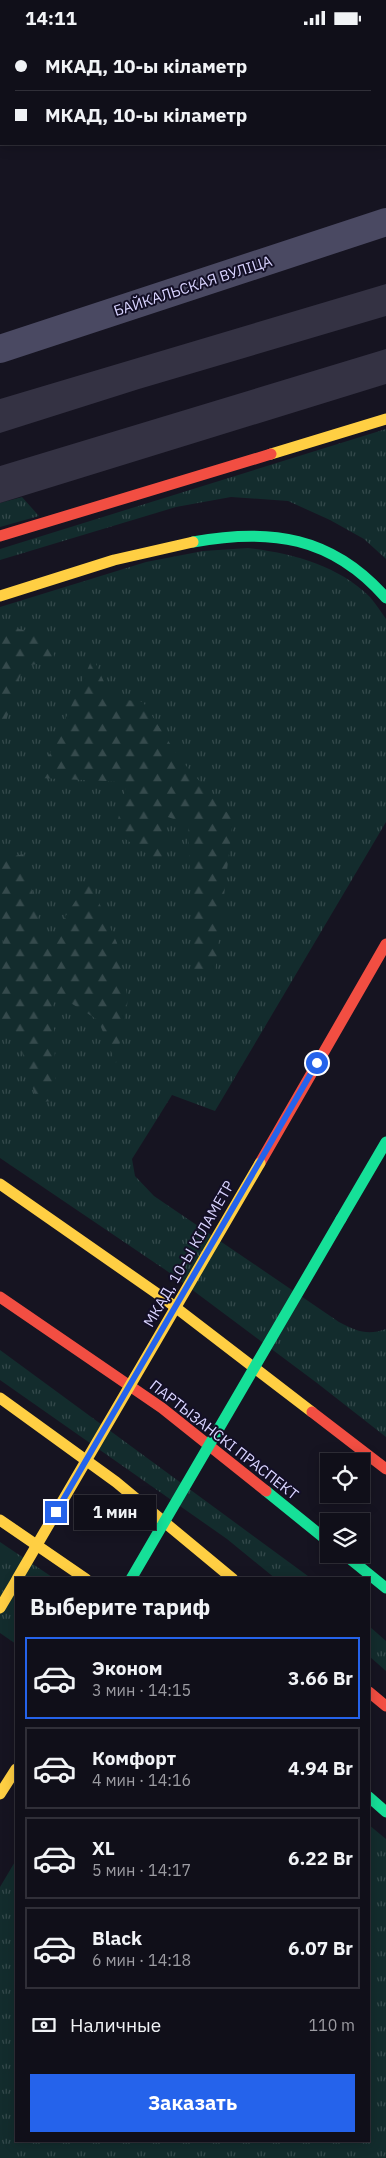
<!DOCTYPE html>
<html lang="ru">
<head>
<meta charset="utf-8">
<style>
	body { margin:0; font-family:"IBM Plex Sans",sans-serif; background:#191822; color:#f1f3f6; height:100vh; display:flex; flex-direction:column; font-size:19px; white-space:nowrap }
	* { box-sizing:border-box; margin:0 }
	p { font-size:16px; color:#9c9ca2 }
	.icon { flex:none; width:28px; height:28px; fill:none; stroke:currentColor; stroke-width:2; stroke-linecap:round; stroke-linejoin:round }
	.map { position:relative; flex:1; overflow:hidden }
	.sheet { position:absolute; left:15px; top:1542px; width:355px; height:565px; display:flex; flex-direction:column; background:#100f19; border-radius:0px; box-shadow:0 2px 12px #0003,0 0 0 1px #302f38 }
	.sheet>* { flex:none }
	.guide { position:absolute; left:0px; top:0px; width:386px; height:110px; box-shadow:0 2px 12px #0003,0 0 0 1px #302f38; display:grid; align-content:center; height:110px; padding:0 15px; background:#100f19 }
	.tools { position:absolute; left:320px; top:1418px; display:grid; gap:10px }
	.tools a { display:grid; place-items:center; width:50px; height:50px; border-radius:0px; background:#100f19; box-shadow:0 2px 12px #0003,0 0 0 1px #302f38; font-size:25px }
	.end { position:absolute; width:22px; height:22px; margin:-11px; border:6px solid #2563eb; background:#fff; box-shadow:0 0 0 2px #fff }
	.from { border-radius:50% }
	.bubble { position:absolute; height:35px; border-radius:0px; background:#100f19; box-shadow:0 2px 12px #0003,0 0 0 1px #302f38; font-size:16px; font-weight:800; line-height:35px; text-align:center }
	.guide b { display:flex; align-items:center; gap:18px; height:48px; font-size:19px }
	.guide b+b { border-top:1px solid #302f38 }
	.guide i { width:12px; height:12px; background:#f1f3f6 }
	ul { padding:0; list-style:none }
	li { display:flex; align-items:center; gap:15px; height:82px; margin:0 10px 8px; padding:0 5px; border:2px solid #302f38; border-radius:0px }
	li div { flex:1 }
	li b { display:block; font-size:19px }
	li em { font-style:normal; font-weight:800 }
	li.active { border-color:#2563eb }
	li>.icon { width:45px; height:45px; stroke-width:1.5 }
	h2 { padding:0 15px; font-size:22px; line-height:60px }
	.pay { display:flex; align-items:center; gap:12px; height:55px; padding:0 15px; font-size:19px }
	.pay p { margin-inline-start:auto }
	.action { display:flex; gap:10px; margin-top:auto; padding:10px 15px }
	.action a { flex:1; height:58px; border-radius:0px; background:#2563eb; color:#fff; font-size:20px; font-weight:800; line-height:58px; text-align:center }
	.status { display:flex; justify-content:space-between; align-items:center; height:35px; padding:0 25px; background:#100f19; direction:ltr }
	.status svg { height:14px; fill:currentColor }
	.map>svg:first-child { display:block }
	.grass { fill:url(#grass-tufts) }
	.forest { fill:url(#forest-firs) }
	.pitch { fill:#132c2d }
	.building { fill:#343243 }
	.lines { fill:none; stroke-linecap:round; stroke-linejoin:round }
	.street { stroke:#4a4962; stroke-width:28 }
	.fast { stroke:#16e098; stroke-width:11 }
	.slow { stroke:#ffcf43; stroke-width:11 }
	.jam { stroke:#f24e42; stroke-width:11 }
	.fast-bridge { stroke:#16e098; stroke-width:11 }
	.slow-bridge { stroke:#ffcf43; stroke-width:11 }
	.route { stroke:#2563eb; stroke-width:6 }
	.labels { text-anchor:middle; stroke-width:4; stroke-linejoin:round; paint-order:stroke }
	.street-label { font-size:15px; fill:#d9d4ff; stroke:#130f26 }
</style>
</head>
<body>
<div class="status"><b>14:11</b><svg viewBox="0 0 49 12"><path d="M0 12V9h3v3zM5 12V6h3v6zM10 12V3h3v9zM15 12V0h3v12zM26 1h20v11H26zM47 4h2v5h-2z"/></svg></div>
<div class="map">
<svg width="386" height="2123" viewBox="0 0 386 2123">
	<defs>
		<pattern id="grass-tufts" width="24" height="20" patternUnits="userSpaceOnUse" patternTransform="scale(1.25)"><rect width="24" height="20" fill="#132c2d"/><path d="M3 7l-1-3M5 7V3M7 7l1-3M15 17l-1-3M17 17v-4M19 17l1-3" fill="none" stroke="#354a4c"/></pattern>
		<pattern id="forest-firs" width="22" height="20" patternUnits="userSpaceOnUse" patternTransform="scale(1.25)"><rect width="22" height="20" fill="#132c2d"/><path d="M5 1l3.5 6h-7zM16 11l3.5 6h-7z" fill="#354a4c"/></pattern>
	</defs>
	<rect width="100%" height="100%" fill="#161421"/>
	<path class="grass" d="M386 394V524L364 504 330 485 288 466 231 462 176 472 0 525V514Z
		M22 462 39 481 0 492V468Z
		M248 513C291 518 338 530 370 562 376 569 381 577 386 584V787L215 1076 172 1060 132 1124 135 1141 154 1161 339 1287C357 1296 367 1301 386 1294V1402L317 1348 167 1236 0 1123V572L146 527 203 516Z
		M0 1315 312 1544H276L227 1504 0 1345Z
		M0 1507 55 1544H16V1609L0 1598Z
		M369 1591 386 1606V1636L369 1621Z
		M369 1790 386 1804V2123H0V1852L16 1825V2106H369Z"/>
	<path class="forest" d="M9 592 53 601 54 625 23 632 3 695H0V602Z
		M93 622 111 663 143 667 180 724 233 784 215 938 194 939 188 789 162 780 165 831 115 797 127 747 39 743Z
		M24 819 45 913 89 845 117 908 128 965 116 1028 98 985 53 957 56 1066 37 1067 14 991 0 987V912L3 911 0 885V824Z"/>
	<path class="pitch" d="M0 0H267V1H1V109H5L0 110Z"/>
	<path class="building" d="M386 249V281L139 354 0 398V364Z
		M386 314V349L0 468V431Z"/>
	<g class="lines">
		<path class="street" d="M0 314 386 187"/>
		<path class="fast" d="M193 507C270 493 332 501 386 563
			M341 1184 386 1107
			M266 1456 329 1507
			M344 1519 386 1553
			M369 1762 386 1777"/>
		<path class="slow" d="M271 419 386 384
			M0 561 114 525 193 507
			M0 1149 162 1262 312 1377
			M0 1363 116 1447 233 1544
			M0 1485 86 1544
			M0 1573 16 1546
			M0 1759 16 1734"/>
		<path class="jam" d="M0 501 271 419
			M260 1128 386 909
			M0 1262 162 1373 266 1456
			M312 1377 386 1434
			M369 1657 386 1671"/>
		<path class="fast-bridge" d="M131 1544 341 1184"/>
		<path class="slow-bridge" d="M17 1544 260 1128"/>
	</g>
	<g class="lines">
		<path class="route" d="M56 1477 317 1028"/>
	</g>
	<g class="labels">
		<g class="street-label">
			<text transform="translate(193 251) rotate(-18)" y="5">БАЙКАЛЬСКАЯ ВУЛІЦА</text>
			<text transform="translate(189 1219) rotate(-60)" y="5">МКАД, 10-Ы КІЛАМЕТР</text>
			<text transform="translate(224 1405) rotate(38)" y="5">ПАРТЫЗАНСКІ ПРАСПЕКТ</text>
		</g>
	</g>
</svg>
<div class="tools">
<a><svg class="icon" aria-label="locate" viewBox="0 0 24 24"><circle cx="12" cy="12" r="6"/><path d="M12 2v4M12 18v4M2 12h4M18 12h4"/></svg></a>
<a><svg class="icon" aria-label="layers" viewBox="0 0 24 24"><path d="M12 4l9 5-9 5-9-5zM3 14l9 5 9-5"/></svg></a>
</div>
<i class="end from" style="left:317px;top:1028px"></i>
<i class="end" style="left:56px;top:1477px"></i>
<div class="bubble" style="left:74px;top:1460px;width:82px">1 мин</div>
<div class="guide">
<b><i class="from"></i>МКАД, 10-ы кіламетр</b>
<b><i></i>МКАД, 10-ы кіламетр</b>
</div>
<section class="sheet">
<h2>Выберите тариф</h2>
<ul>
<li class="active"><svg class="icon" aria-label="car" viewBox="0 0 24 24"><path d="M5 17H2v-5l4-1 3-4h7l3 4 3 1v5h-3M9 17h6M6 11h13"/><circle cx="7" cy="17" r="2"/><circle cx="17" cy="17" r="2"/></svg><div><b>Эконом</b><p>3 мин · 14:15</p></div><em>3.66 Br</em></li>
<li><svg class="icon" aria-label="car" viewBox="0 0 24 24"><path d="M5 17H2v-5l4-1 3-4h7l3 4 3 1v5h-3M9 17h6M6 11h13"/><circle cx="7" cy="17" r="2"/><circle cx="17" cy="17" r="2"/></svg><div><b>Комфорт</b><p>4 мин · 14:16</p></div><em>4.94 Br</em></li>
<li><svg class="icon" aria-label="car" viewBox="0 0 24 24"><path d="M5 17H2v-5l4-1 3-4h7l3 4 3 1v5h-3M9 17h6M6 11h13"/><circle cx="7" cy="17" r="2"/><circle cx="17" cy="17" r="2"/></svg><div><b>XL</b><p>5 мин · 14:17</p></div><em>6.22 Br</em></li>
<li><svg class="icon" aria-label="car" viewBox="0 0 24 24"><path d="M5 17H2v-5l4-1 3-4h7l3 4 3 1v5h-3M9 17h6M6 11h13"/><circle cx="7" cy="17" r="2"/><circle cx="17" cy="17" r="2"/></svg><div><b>Black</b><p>6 мин · 14:18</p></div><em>6.07 Br</em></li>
</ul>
<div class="pay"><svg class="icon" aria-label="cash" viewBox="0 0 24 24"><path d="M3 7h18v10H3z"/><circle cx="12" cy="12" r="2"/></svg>Наличные<p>110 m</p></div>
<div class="action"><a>Заказать</a></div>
</section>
</div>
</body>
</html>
